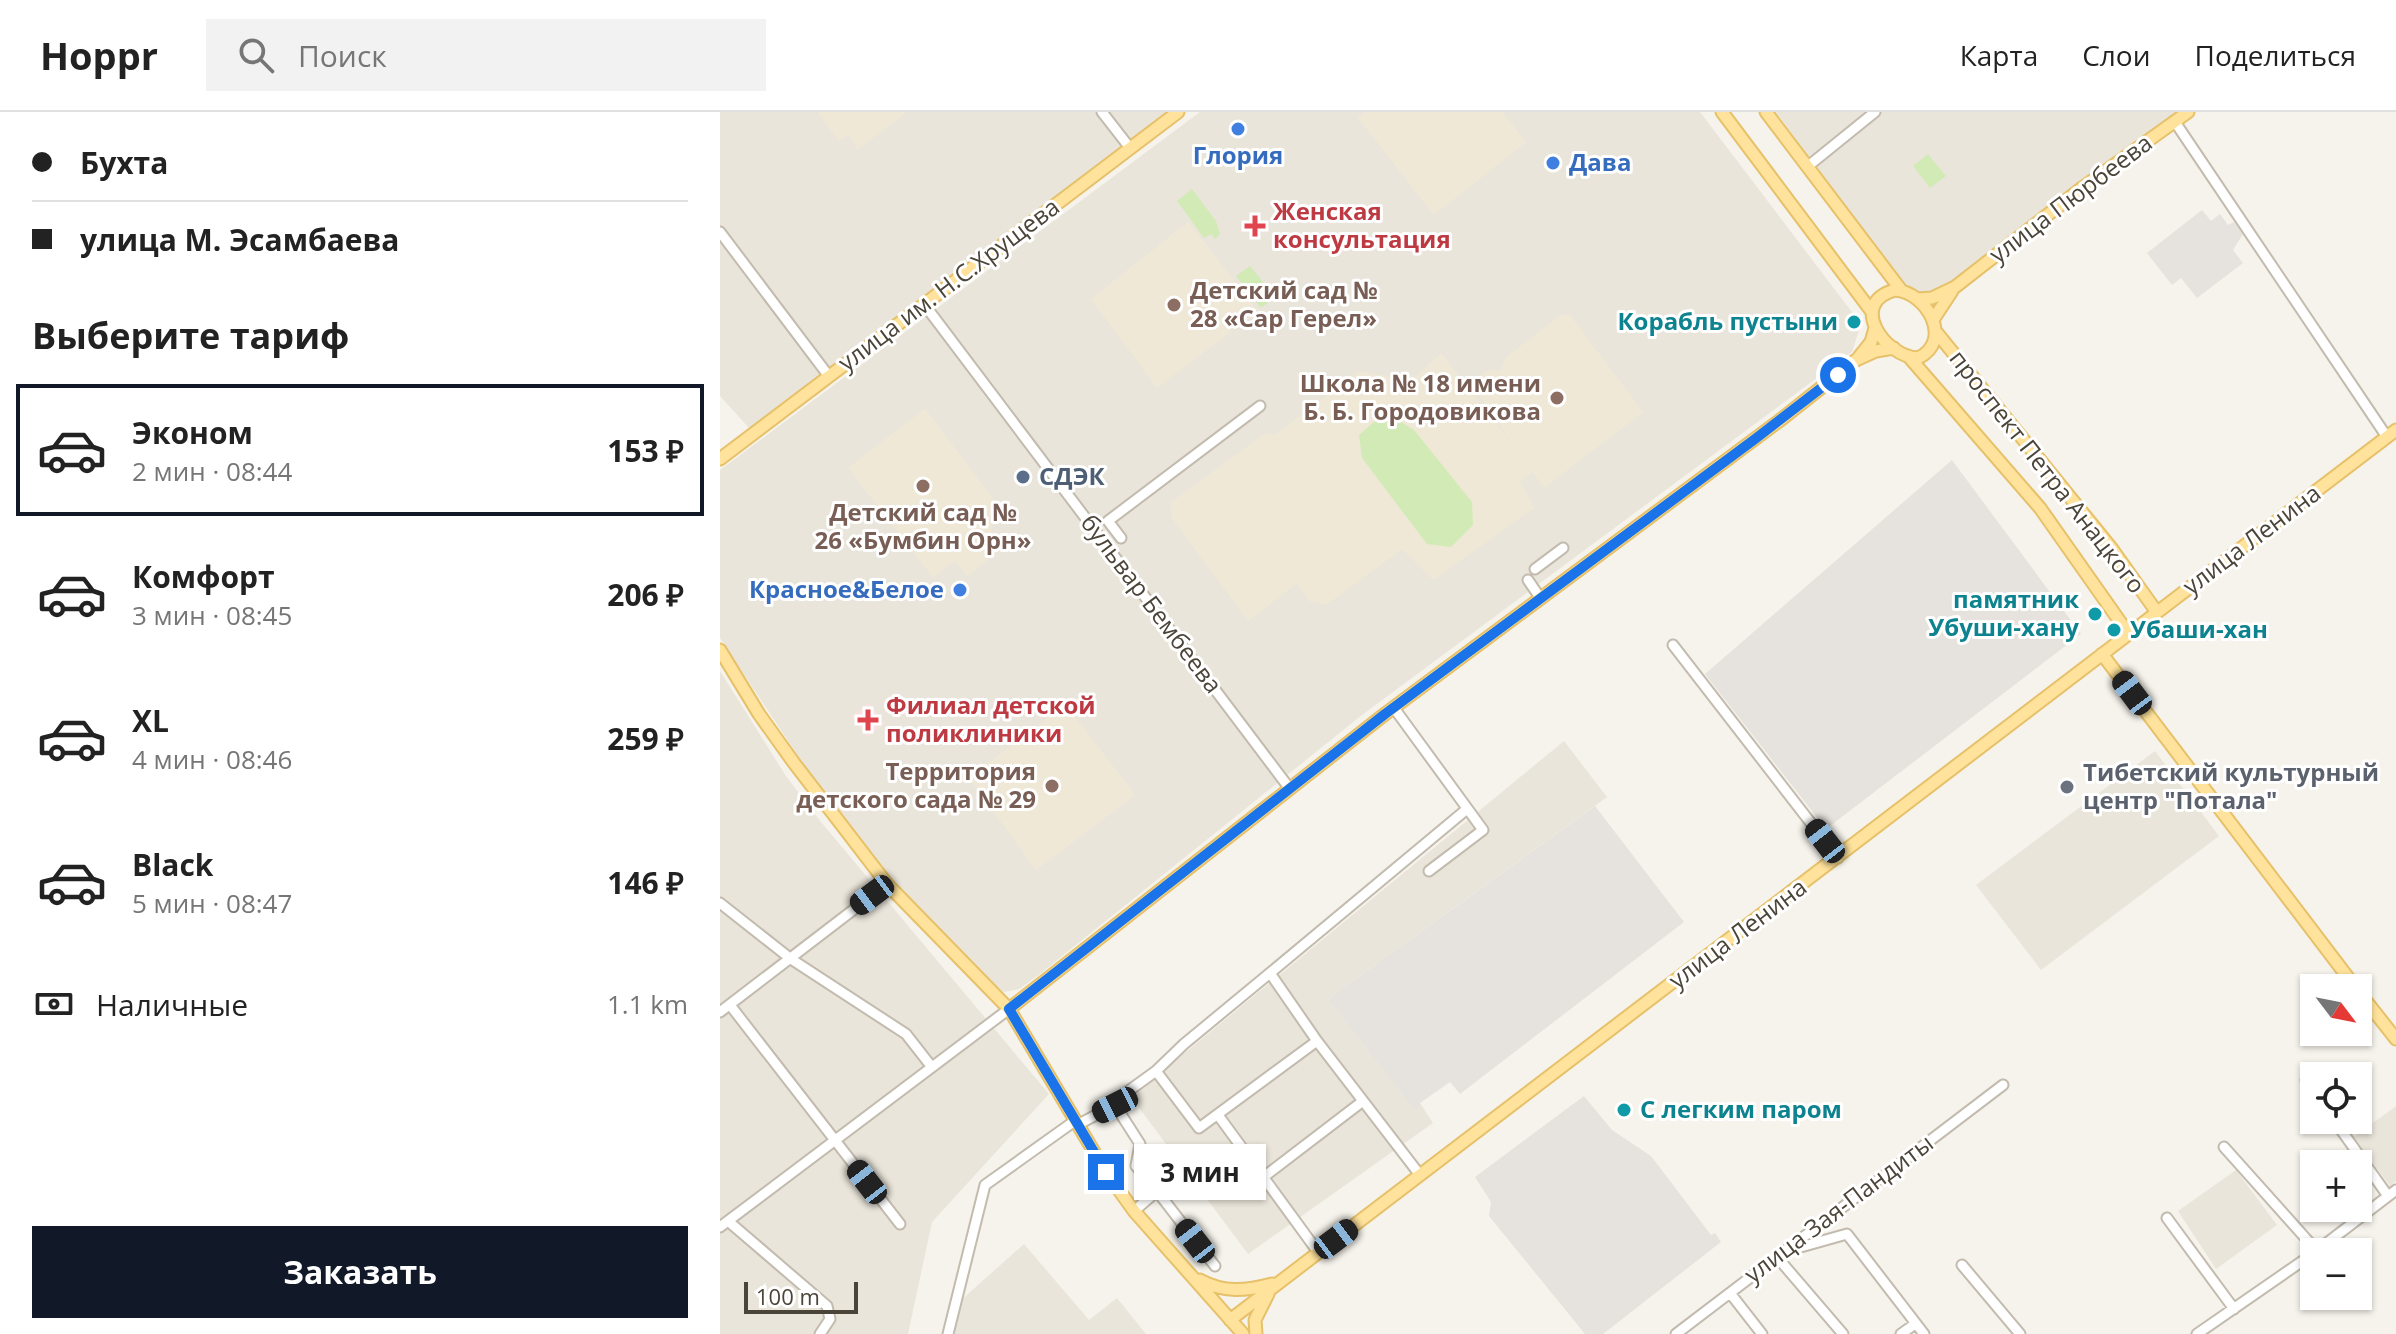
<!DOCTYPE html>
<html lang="ru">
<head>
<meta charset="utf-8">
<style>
	body { margin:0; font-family:"Open Sans",sans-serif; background:#f2f2f2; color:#222; height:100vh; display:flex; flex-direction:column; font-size:30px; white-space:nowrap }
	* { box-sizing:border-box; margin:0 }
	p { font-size:26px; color:#767676 }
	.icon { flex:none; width:44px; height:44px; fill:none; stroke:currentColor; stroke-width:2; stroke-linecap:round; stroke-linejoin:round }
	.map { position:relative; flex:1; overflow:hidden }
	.panel { display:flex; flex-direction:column; background:#fff; width:720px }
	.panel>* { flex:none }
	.hud { display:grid; align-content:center; height:176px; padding:0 32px; background:#fff }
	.needle { width:52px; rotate:122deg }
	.tools { position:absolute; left:1580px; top:862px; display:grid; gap:16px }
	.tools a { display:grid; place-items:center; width:72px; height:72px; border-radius:0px; background:#fff; box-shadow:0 2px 6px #0004; font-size:40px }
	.scale { position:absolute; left:24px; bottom:20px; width:114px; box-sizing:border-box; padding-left:8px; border:4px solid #4b4439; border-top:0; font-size:22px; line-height:28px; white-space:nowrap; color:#4b4439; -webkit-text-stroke:6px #fff; paint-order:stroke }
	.end { position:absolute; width:36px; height:36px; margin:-18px; border:10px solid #1a73e8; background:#fff; box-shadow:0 0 0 4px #fff }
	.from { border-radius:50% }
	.bubble { position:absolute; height:56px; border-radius:0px; background:#fff; box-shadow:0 2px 6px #0004; font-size:26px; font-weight:700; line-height:56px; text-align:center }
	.car { position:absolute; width:24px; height:48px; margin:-24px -12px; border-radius:10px; box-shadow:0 0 6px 2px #0007; background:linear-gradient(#222 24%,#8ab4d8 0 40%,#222 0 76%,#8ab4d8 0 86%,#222 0) }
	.hud b { display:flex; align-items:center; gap:28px; height:76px; font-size:30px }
	.hud b+b { border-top:2px solid #e0e0e0 }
	.hud i { width:20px; height:20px; background:#222 }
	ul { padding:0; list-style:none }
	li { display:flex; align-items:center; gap:24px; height:132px; margin:0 16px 12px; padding:0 16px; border:4px solid transparent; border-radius:0px }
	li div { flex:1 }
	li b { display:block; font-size:30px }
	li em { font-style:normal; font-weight:700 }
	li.on { border-color:#111827 }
	li>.icon { width:72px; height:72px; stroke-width:1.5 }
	h2 { padding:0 32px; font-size:36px; line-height:96px }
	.pay { display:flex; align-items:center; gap:20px; height:88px; padding:0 32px; font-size:30px }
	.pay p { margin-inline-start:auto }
	.cta { display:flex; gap:16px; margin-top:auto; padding:16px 32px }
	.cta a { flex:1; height:92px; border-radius:0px; background:#111827; color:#fff; font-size:32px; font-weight:700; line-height:92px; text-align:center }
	header { display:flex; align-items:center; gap:48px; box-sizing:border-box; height:112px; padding:0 40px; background:#fff; border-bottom:2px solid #e0e0e0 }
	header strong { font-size:38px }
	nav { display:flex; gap:44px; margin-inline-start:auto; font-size:28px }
	.search { width:560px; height:72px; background:#f2f2f2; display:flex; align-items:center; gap:20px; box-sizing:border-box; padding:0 28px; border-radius:0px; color:#767676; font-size:30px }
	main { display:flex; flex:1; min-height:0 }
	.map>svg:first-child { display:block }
	.residential { fill:#eae5da }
	.industrial { fill:#e6e2dd }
	.education { fill:#efe8d6 }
	.medical { fill:#f6e3e0 }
	.green { fill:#d2eab5 }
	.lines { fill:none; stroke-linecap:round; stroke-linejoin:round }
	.minor-casing { stroke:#c2bbae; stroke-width:13 }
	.major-casing { stroke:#e6c16a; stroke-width:15 }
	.minor { stroke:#fff; stroke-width:9 }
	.major { stroke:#ffe39c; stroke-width:11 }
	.route { stroke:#1a73e8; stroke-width:10 }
	.shop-dot { fill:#3f7fe0; stroke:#fff; stroke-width:3 }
	.health-dot { fill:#e0444e; stroke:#fff; stroke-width:3 }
	.education-dot { fill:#8d6e63; stroke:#fff; stroke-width:3 }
	.culture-dot { fill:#0f9aa8; stroke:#fff; stroke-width:3 }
	.service-dot { fill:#5c6f8a; stroke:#fff; stroke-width:3 }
	.worship-dot { fill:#6b7280; stroke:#fff; stroke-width:3 }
	.labels { text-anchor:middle; stroke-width:6; stroke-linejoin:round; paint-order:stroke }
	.shop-label { font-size:24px; font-weight:bold; fill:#366cbe; stroke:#fff }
	.street-label { font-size:24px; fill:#4b4439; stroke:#fff }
	.health-label { font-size:24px; font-weight:bold; fill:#be3a42; stroke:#fff; text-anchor:start }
	.education-label { font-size:24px; font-weight:bold; fill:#785e54; stroke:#fff; text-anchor:end }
	.culture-label { font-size:24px; font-weight:bold; fill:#0d838f; stroke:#fff; text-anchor:end }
	.service-label { font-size:24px; font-weight:bold; fill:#4e5e75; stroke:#fff; text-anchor:start }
	.worship-label { font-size:24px; font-weight:bold; fill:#5b616d; stroke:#fff; text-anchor:start }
</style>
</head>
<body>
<header>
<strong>Hoppr</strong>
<div class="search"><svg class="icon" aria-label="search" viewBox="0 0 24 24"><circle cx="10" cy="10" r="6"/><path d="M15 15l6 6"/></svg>Поиск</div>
<nav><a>Карта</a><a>Слои</a><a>Поделиться</a></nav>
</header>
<main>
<section class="panel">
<div class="hud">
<b><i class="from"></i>Бухта</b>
<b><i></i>улица М. Эсамбаева</b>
</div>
<h2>Выберите тариф</h2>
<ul>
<li class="on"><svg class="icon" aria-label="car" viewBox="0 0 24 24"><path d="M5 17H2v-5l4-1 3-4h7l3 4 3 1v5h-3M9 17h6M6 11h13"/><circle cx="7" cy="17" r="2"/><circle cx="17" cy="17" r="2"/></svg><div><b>Эконом</b><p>2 мин · 08:44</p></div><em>153 ₽</em></li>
<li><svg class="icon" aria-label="car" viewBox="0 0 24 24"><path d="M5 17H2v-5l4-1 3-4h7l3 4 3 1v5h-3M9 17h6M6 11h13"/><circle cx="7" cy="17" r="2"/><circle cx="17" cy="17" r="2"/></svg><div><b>Комфорт</b><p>3 мин · 08:45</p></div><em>206 ₽</em></li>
<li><svg class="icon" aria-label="car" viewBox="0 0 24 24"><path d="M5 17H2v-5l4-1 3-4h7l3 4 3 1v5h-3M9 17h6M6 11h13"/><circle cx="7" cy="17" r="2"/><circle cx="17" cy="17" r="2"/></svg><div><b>XL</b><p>4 мин · 08:46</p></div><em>259 ₽</em></li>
<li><svg class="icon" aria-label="car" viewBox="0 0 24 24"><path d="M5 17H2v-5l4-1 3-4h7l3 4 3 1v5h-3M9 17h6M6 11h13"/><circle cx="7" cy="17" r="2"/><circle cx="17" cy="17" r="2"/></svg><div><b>Black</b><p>5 мин · 08:47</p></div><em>146 ₽</em></li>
</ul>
<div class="pay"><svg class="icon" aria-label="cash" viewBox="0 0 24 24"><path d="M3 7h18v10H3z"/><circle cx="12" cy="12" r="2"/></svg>Наличные<p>1.1 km</p></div>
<div class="cta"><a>Заказать</a></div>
</section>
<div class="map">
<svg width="1676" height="1222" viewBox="0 0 1676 1222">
	<rect width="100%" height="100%" fill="#f6f3ec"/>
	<path class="residential" d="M0 0H450L30 317 0 284Z
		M480 0H980L1141 212 1132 240 642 603 316 865 299 877 284 880 266 868 167 763 101 679 0 526V358Z
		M1056 0H1456L1221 180 1202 183 1183 172Z
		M0 559 66 664 101 710 329 982 212 1110 188 1222H0Z
		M844 629 887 685 608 887 695 997 700 991 713 1011 528 1142 411 985Z
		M1435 639 1499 724 1321 858 1256 773Z
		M1676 994V1069L1670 1074 1634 1025Z
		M1516 1058 1557 1113 1496 1157 1458 1099Z
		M304 1132 369 1208 397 1186 426 1222H232L240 1189Z"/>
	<path class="industrial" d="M1482 98 1491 109 1500 102 1508 113 1514 110 1523 122 1513 138 1523 151 1477 186 1461 166 1452 173 1427 141Z
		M1232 348 1361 522 1106 717 985 562Z
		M875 694 964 810 740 982 730 970 700 991 695 998 608 887Z
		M864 984 892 1018 931 1044 991 1123 995 1121 1001 1130 883 1222H865L769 1104 771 1090 755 1065Z"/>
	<path class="education" d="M98 0H187L138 37 128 23 119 29Z
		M645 0H782L806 30 714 103 638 6Z
		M468 110 538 199 437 276 371 187Z
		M841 203H850L923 300 824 376 812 360 800 370 814 396 713 468 682 437 606 493 589 489 577 471 528 509 452 406 451 390 543 323 556 322 639 259 692 268 721 241 797 338 751 272 766 259 781 258 786 245Z
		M205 297 277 392 270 423 280 438 248 464 235 449 213 465 128 356Z
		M345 592 415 683 316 758 249 666Z"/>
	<path class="medical" d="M149 591 165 612 147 625 131 604Z"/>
	<path class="green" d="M1208 42 1226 64 1210 76 1193 54Z
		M472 77 496 109 500 122 495 127 491 122 484 126 457 89Z
		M530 154 555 185 541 196 516 164Z
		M676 307 694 318 752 390 753 413 731 435 707 432 642 346 639 323 655 309Z"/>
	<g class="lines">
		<g class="minor-casing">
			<path id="minor" d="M382 0 410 36
				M1455 10 1667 325
				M1087 55 1155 0
				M0 120 108 263
				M204 192 570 677
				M401 426 388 409 540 294
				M815 457 843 436
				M808 468 821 487
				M953 533 1118 746
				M674 596 763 718 709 759
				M0 791 71 847 186 922 211 954
				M550 861 747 697
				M10 893 180 1112
				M0 900 167 772
				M597 929 479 1016 436 959 464 932 550 861 597 929 700 1063
				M1586 968 1594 979
				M395 993 407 980 436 959
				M498 1003 598 1140
				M1614 1008 1668 1084
				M359 1012 395 993 420 1032 416 1054 437 1079
				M1504 1035 1597 1139
				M545 1064 643 989
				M414 1099 437 1079 495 1154
				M1447 1106 1514 1197
				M8 1109 107 1194 110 1207 100 1222
				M0 1115 289 897
				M1070 1138 1127 1122 1204 1222
				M1595 1140 1676 1078
				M1057 1145 1123 1222
				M1242 1153 1300 1222
				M1010 1181 1042 1222
				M228 1222 265 1073 356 1008
				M956 1222 1283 973
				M1181 1222 1195 1212
				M1477 1222 1594 1141"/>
		</g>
		<g class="major-casing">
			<path id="major" d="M1002 0 1152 200
				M1046 0 1181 178
				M1175 178C1207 180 1234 229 1198 246 1165 245 1127 191 1175 178Z
				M1197 187 1212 186 1235 175 1362 76 1468 0
				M1213 208 1232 179
				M1217 221 1392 437 1436 499
				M1139 245 1151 230 1155 216
				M1189 245 1320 396 1408 521
				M0 347 458 0
				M0 538 39 602 74 651 167 772 289 897 386 1060 414 1099 523 1222
				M1382 542 1636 876
				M1638 879 1676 927
				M289 897 665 602 1059 309 1136 248 1156 239 1174 236
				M480 1168C504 1181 525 1179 552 1172
				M510 1208 1676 318
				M536 1222 535 1208 548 1182"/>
		</g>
		<use href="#minor" class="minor"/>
		<use href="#major" class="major"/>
	</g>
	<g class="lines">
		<path class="route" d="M386 1060 289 897 665 602 1035 327 1118 263"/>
	</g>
	<g class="shop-dot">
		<circle cx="518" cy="17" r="8"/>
		<circle cx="833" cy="51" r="8"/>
		<circle cx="240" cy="478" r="8"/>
	</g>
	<g class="health-dot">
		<path d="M531 102h8v8h8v8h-8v8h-8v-8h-8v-8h8z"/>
		<path d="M144 596h8v8h8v8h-8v8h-8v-8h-8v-8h8z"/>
	</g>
	<g class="education-dot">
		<circle cx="454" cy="193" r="8"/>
		<circle cx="837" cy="286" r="8"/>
		<circle cx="203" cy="374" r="8"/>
		<circle cx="332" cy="674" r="8"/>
	</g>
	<g class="culture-dot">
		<circle cx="1134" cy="210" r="8"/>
		<circle cx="1375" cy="502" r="8"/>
		<circle cx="1394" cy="518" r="8"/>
		<circle cx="904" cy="998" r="8"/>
	</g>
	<circle class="service-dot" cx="303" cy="365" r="8"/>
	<circle class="worship-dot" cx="1347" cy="675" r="8"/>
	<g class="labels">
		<g class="shop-label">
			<text x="518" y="52">Глория</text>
			<text x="849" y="59" text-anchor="start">Дава</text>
			<text x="224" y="486" text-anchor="end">Красное&amp;Белое</text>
		</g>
		<g class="street-label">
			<text transform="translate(1351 87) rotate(-37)" y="8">улица Пюрбеева</text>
			<text transform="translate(229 173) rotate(-37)" y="8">улица им. Н.С.Хрущева</text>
			<text transform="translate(1327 360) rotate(52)" y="8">проспект Петра Анацкого</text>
			<text transform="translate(1532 428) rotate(-37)" y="8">улица Ленина</text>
			<text transform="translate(431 492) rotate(53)" y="8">бульвар Бембеева</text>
			<text transform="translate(1018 822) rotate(-37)" y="8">улица Ленина</text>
			<text transform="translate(1119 1097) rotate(-37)" y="8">улица Зая-Пандиты</text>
		</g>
		<g class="health-label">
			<text x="553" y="108">Женская<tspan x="553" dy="28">консультация</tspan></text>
			<text x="166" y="602">Филиал детской<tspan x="166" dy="28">поликлиники</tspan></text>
		</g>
		<g class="education-label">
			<text x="470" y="187" text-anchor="start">Детский сад №<tspan x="470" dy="28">28 «Сар Герел»</tspan></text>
			<text x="821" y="280">Школа № 18 имени<tspan x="821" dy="28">Б. Б. Городовикова</tspan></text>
			<text x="203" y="409" text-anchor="middle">Детский сад №<tspan x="203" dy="28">26 «Бумбин Орн»</tspan></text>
			<text x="316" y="668">Территория<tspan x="316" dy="28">детского сада № 29</tspan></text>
		</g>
		<g class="culture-label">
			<text x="1118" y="218">Корабль пустыни</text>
			<text x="1359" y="496">памятник<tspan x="1359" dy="28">Убуши-хану</tspan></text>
			<text x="1410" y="526" text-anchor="start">Убаши-хан</text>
			<text x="920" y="1006" text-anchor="start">С легким паром</text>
		</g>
		<g class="service-label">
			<text x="319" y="373">СДЭК</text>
		</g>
		<g class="worship-label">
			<text x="1363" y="669">Тибетский культурный<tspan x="1363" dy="28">центр "Потала"</tspan></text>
		</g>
	</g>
</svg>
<div class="tools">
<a><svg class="needle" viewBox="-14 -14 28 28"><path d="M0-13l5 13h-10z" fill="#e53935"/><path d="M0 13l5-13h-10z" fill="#767676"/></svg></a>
<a><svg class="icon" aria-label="locate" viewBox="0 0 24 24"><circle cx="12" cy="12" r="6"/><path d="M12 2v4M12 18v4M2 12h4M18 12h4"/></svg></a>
<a>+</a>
<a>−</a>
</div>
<div class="scale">100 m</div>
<i class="end from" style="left:1118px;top:263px"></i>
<i class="end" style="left:386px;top:1060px"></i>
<div class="bubble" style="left:414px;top:1032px;width:132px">3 мин</div>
<i class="car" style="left:1412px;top:581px;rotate:323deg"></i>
<i class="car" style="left:1105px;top:729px;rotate:322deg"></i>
<i class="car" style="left:152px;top:783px;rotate:233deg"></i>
<i class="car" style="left:395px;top:993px;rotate:243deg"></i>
<i class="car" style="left:147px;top:1070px;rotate:322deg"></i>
<i class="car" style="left:616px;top:1127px;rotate:53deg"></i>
<i class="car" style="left:475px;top:1129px;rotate:322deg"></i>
</div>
</main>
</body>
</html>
